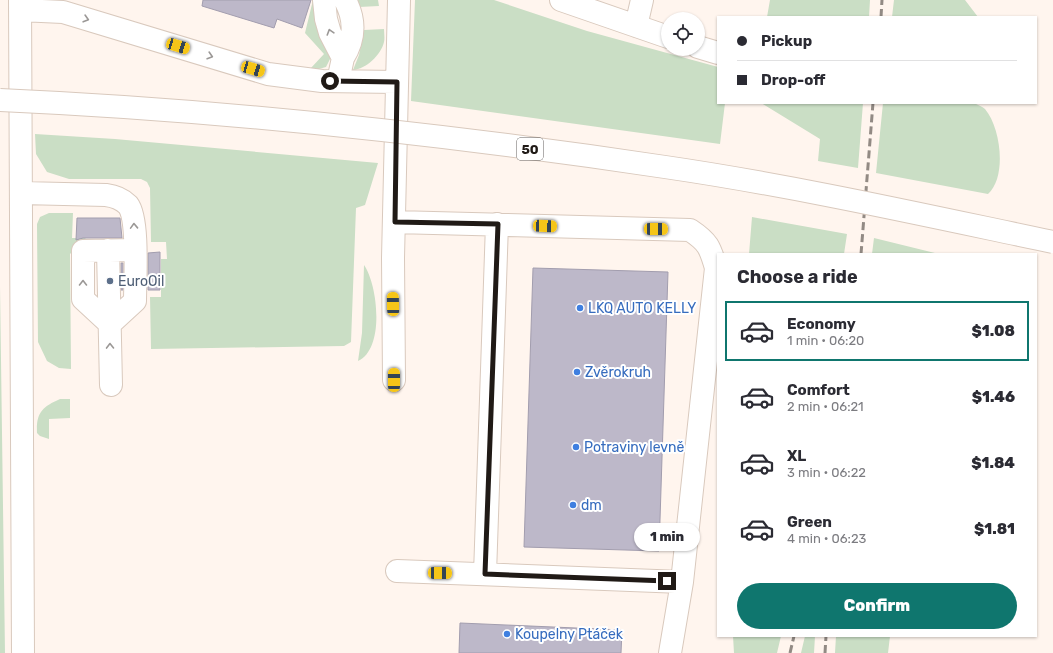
<!DOCTYPE html>
<html lang="en">
<head>
<meta charset="utf-8">
<style>
	body { margin:0; font-family:Rubik,sans-serif; background:#f2f2f3; color:#2b2b33; height:100vh; display:flex; flex-direction:column; font-size:15px; white-space:nowrap }
	* { box-sizing:border-box; margin:0 }
	p { font-size:13px; color:#7c7c81 }
	.icon { flex:none; width:22px; height:22px; fill:none; stroke:currentColor; stroke-width:2; stroke-linecap:round; stroke-linejoin:round }
	.map { position:relative; flex:1; overflow:hidden }
	.panel { position:absolute; left:717px; top:253px; width:320px; height:384px; display:flex; flex-direction:column; background:#fff; border-radius:0px; box-shadow:0 1px 3px #0004 }
	.panel>* { flex:none }
	.top-card { position:absolute; left:717px; top:16px; width:320px; height:88px; border-radius:0px; box-shadow:0 1px 3px #0004; display:grid; align-content:center; height:88px; padding:0 20px; background:#fff }
	.buttons { position:absolute; left:661px; top:12px; display:grid; gap:8px }
	.buttons a { display:grid; place-items:center; width:44px; height:44px; border-radius:50%; background:#fff; box-shadow:0 1px 3px #0004; font-size:20px }
	.end { position:absolute; width:18px; height:18px; margin:-9px; border:5px solid #201a16; background:#fff; box-shadow:0 0 0 2px #fff }
	.from { border-radius:50% }
	.bubble { position:absolute; height:28px; border-radius:14px; background:#fff; box-shadow:0 1px 3px #0004; font-size:13px; font-weight:800; line-height:28px; text-align:center }
	.car { position:absolute; width:12px; height:24px; margin:-12px -6px; border-radius:5px; box-shadow:0 0 3px 1px #0007; background:linear-gradient(#f5c518 24%,#345 0 40%,#f5c518 0 76%,#345 0 86%,#f5c518 0) }
	.top-card b { display:flex; align-items:center; gap:14px; height:38px; font-size:15px }
	.top-card b+b { border-top:1px solid #e1e1e2 }
	.top-card i { width:10px; height:10px; background:#2b2b33 }
	ul { padding:0; list-style:none }
	li { display:flex; align-items:center; gap:12px; height:60px; margin:0 8px 6px; padding:0 12px; border:2px solid transparent; border-radius:0px }
	li div { flex:1 }
	li b { display:block; font-size:15px }
	li em { font-style:normal; font-weight:800 }
	li.selected { border-color:#0f766e }
	li>.icon { width:36px; height:36px; stroke-width:1.5 }
	h2 { padding:0 20px; font-size:18px; line-height:48px }
	.cta { display:flex; gap:8px; margin-top:auto; padding:8px 20px }
	.cta a { flex:1; height:46px; border-radius:24px; background:#0f766e; color:#fff; font-size:16px; font-weight:800; line-height:46px; text-align:center }
	.map>svg:first-child { display:block }
	.green { fill:#cadec5 }
	.building { fill:#bdb8c9; stroke:#a29dae }
	.lines { fill:none; stroke-linecap:round; stroke-linejoin:round }
	.minor-casing { stroke:#d9c9bd; stroke-width:24 }
	.minor { stroke:#fff; stroke-width:22 }
	.rail { stroke:#928a84; stroke-width:3; stroke-dasharray:8 4; stroke-linecap:butt }
	.major-bridge-casing { stroke:#d9c9bd; stroke-width:24; stroke-linecap:butt }
	.major-bridge { stroke:#fff; stroke-width:22 }
	.oneway { stroke:#9b9896 }
	.route { stroke:#201a16; stroke-width:5 }
	.service-dot { fill:#5c6f8a; stroke:#fff; stroke-width:1.5 }
	.shop-dot { fill:#3f7fe0; stroke:#fff; stroke-width:1.5 }
	.labels { text-anchor:middle; stroke-width:4; stroke-linejoin:round; paint-order:stroke }
	.shield { fill:#fff; stroke:#635f5c; stroke-width:1 }
	.shield-label { font-size:13px; font-weight:bold; fill:#201a16 }
	.service-label { font-size:14px; fill:#4e5e75; stroke:#fff; text-anchor:start }
	.shop-label { font-size:14px; fill:#366cbe; stroke:#fff; text-anchor:start }
</style>
</head>
<body>
<div class="map">
<svg width="1053" height="653" viewBox="0 0 1053 653">
	<rect width="100%" height="100%" fill="#fff5ee"/>
	<path class="green" d="M313 0H317L331 57 326 67 315 70 310 69 324 54 305 33Z
		M357 0H378L379 6 359 7Z
		M415 0H494L587 31 718 67V103H725L720 144 411 101Z
		M770 0H870L869 17H767Z
		M894 0H965L978 17H892Z
		M384 29C384 33 385 38 384 42 381 55 366 69 353 70L359 55 364 30Z
		M761 103H863L858 168 818 161 820 139Z
		M883 103H974C978 105 983 107 985 109 1001 128 1007 177 988 194L876 173Z
		M35 134 115 139 378 163 365 205 356 208 351 342 344 346 151 349 150 297H161V259H167L166 242H151L150 188 147 182 141 179H69L47 172 36 154Z
		M49 213H73L72 238H86L70 254 71 369 59 368 47 361 38 342 37 224 40 217Z
		M752 217 847 234 844 254H749Z
		M874 238 939 254H872Z
		M364 265C378 285 385 349 358 361L362 333Z
		M0 286 5 653H0Z
		M60 399H70V418L49 419V439L40 436 37 433C36 413 42 407 60 399Z
		M733 636H781L777 653H734Z
		M805 636H815L814 653H801Z
		M836 636H890L888 653H835Z"/>
	<path class="building" d="M203 0H311L302 28 277 19 274 28 202 6Z
		M77 218H120L122 238H83L76 240Z
		M160 252V290H148V253Z
		M121 263H123V290H121Z
		M533 268 668 272 659 551 524 547Z
		M460 623 622 630 621 653H459Z"/>
	<g class="lines">
		<g class="minor-casing">
			<path id="minor" d="M20 0 23 653
				M324 0 326 19 330 33 343 58 338 81
				M561 0 668 37
				M20 10 63 12 268 74 322 81 397 82
				M636 26 642 0
				M698 47 718 53
				M343 58C355 39 356 21 345 0
				M22 193 106 195C114 196 122 199 128 205 139 219 135 281 135 301L110 324 83 299V251L134 250
				M395 222 690 230C708 242 710 247 716 268L682 582 397 571
				M108 250 111 385
				M394 380 393 258 399 0
				M485 574 497 224
				M670 653 682 582"/>
		</g>
		<use href="#minor" class="minor"/>
		<path class="rail" d="M881 17 882 0
			M861 254 873 103
			M790 653 794 636
			M825 653 826 636"/>
		<g class="major-bridge-casing">
			<path id="major-bridge" d="M0 100C223 110 444 134 665 167 795 186 924 215 1053 242"/>
		</g>
		<use href="#major-bridge" class="major-bridge"/>
	</g>
	<defs><path id="oneway-chevron" d="M-2-3.5L2.5 0L-2 3.5" fill="none" stroke-width="1.6" stroke-linecap="round" stroke-linejoin="round"/></defs>
	<g class="oneway">
		<use href="#oneway-chevron" transform="translate(86 19) rotate(16)"/>
		<use href="#oneway-chevron" transform="translate(330 32) rotate(-107)"/>
		<use href="#oneway-chevron" transform="translate(210 56) rotate(17)"/>
		<use href="#oneway-chevron" transform="translate(134 226) rotate(-92)"/>
		<use href="#oneway-chevron" transform="translate(83 283) rotate(-90)"/>
		<use href="#oneway-chevron" transform="translate(110 346) rotate(-91)"/>
	</g>
	<g class="lines">
		<path class="route" d="M330 81 397 82 395 222 498 224 485 574 667 581"/>
	</g>
	<circle class="service-dot" cx="110" cy="281" r="4"/>
	<g class="shop-dot">
		<circle cx="580" cy="308" r="4"/>
		<circle cx="577" cy="372" r="4"/>
		<circle cx="576" cy="447" r="4"/>
		<circle cx="573" cy="505" r="4"/>
		<circle cx="507" cy="634" r="4"/>
	</g>
	<g class="labels">
		<rect class="shield" x="517" y="138" width="26" height="22" rx="3"/>
		<g class="shield-label">
			<text x="530" y="154">50</text>
		</g>
		<g class="service-label">
			<text x="118" y="286">EuroOil</text>
		</g>
		<g class="shop-label">
			<text x="588" y="313">LKQ AUTO KELLY</text>
			<text x="585" y="377">Zvěrokruh</text>
			<text x="584" y="452">Potraviny levně</text>
			<text x="581" y="510">dm</text>
			<text x="515" y="639">Koupelny Ptáček</text>
		</g>
	</g>
</svg>
<div class="buttons">
<a><svg class="icon" aria-label="locate" viewBox="0 0 24 24"><circle cx="12" cy="12" r="6"/><path d="M12 2v4M12 18v4M2 12h4M18 12h4"/></svg></a>
</div>
<i class="end from" style="left:330px;top:81px"></i>
<i class="end" style="left:667px;top:581px"></i>
<div class="bubble" style="left:634px;top:523px;width:66px">1 min</div>
<i class="car" style="left:178px;top:46px;rotate:107deg"></i>
<i class="car" style="left:253px;top:69px;rotate:106deg"></i>
<i class="car" style="left:545px;top:226px;rotate:92deg"></i>
<i class="car" style="left:656px;top:229px;rotate:91deg"></i>
<i class="car" style="left:393px;top:304px;rotate:359deg"></i>
<i class="car" style="left:394px;top:380px;rotate:0deg"></i>
<i class="car" style="left:440px;top:573px;rotate:91deg"></i>
<div class="top-card">
<b><i class="from"></i>Pickup</b>
<b><i></i>Drop-off</b>
</div>
<section class="panel">
<h2>Choose a ride</h2>
<ul>
<li class="selected"><svg class="icon" aria-label="car" viewBox="0 0 24 24"><path d="M5 17H2v-5l4-1 3-4h7l3 4 3 1v5h-3M9 17h6M6 11h13"/><circle cx="7" cy="17" r="2"/><circle cx="17" cy="17" r="2"/></svg><div><b>Economy</b><p>1 min · 06:20</p></div><em>$1.08</em></li>
<li><svg class="icon" aria-label="car" viewBox="0 0 24 24"><path d="M5 17H2v-5l4-1 3-4h7l3 4 3 1v5h-3M9 17h6M6 11h13"/><circle cx="7" cy="17" r="2"/><circle cx="17" cy="17" r="2"/></svg><div><b>Comfort</b><p>2 min · 06:21</p></div><em>$1.46</em></li>
<li><svg class="icon" aria-label="car" viewBox="0 0 24 24"><path d="M5 17H2v-5l4-1 3-4h7l3 4 3 1v5h-3M9 17h6M6 11h13"/><circle cx="7" cy="17" r="2"/><circle cx="17" cy="17" r="2"/></svg><div><b>XL</b><p>3 min · 06:22</p></div><em>$1.84</em></li>
<li><svg class="icon" aria-label="car" viewBox="0 0 24 24"><path d="M5 17H2v-5l4-1 3-4h7l3 4 3 1v5h-3M9 17h6M6 11h13"/><circle cx="7" cy="17" r="2"/><circle cx="17" cy="17" r="2"/></svg><div><b>Green</b><p>4 min · 06:23</p></div><em>$1.81</em></li>
</ul>
<div class="cta"><a>Confirm</a></div>
</section>
</div>
</body>
</html>
